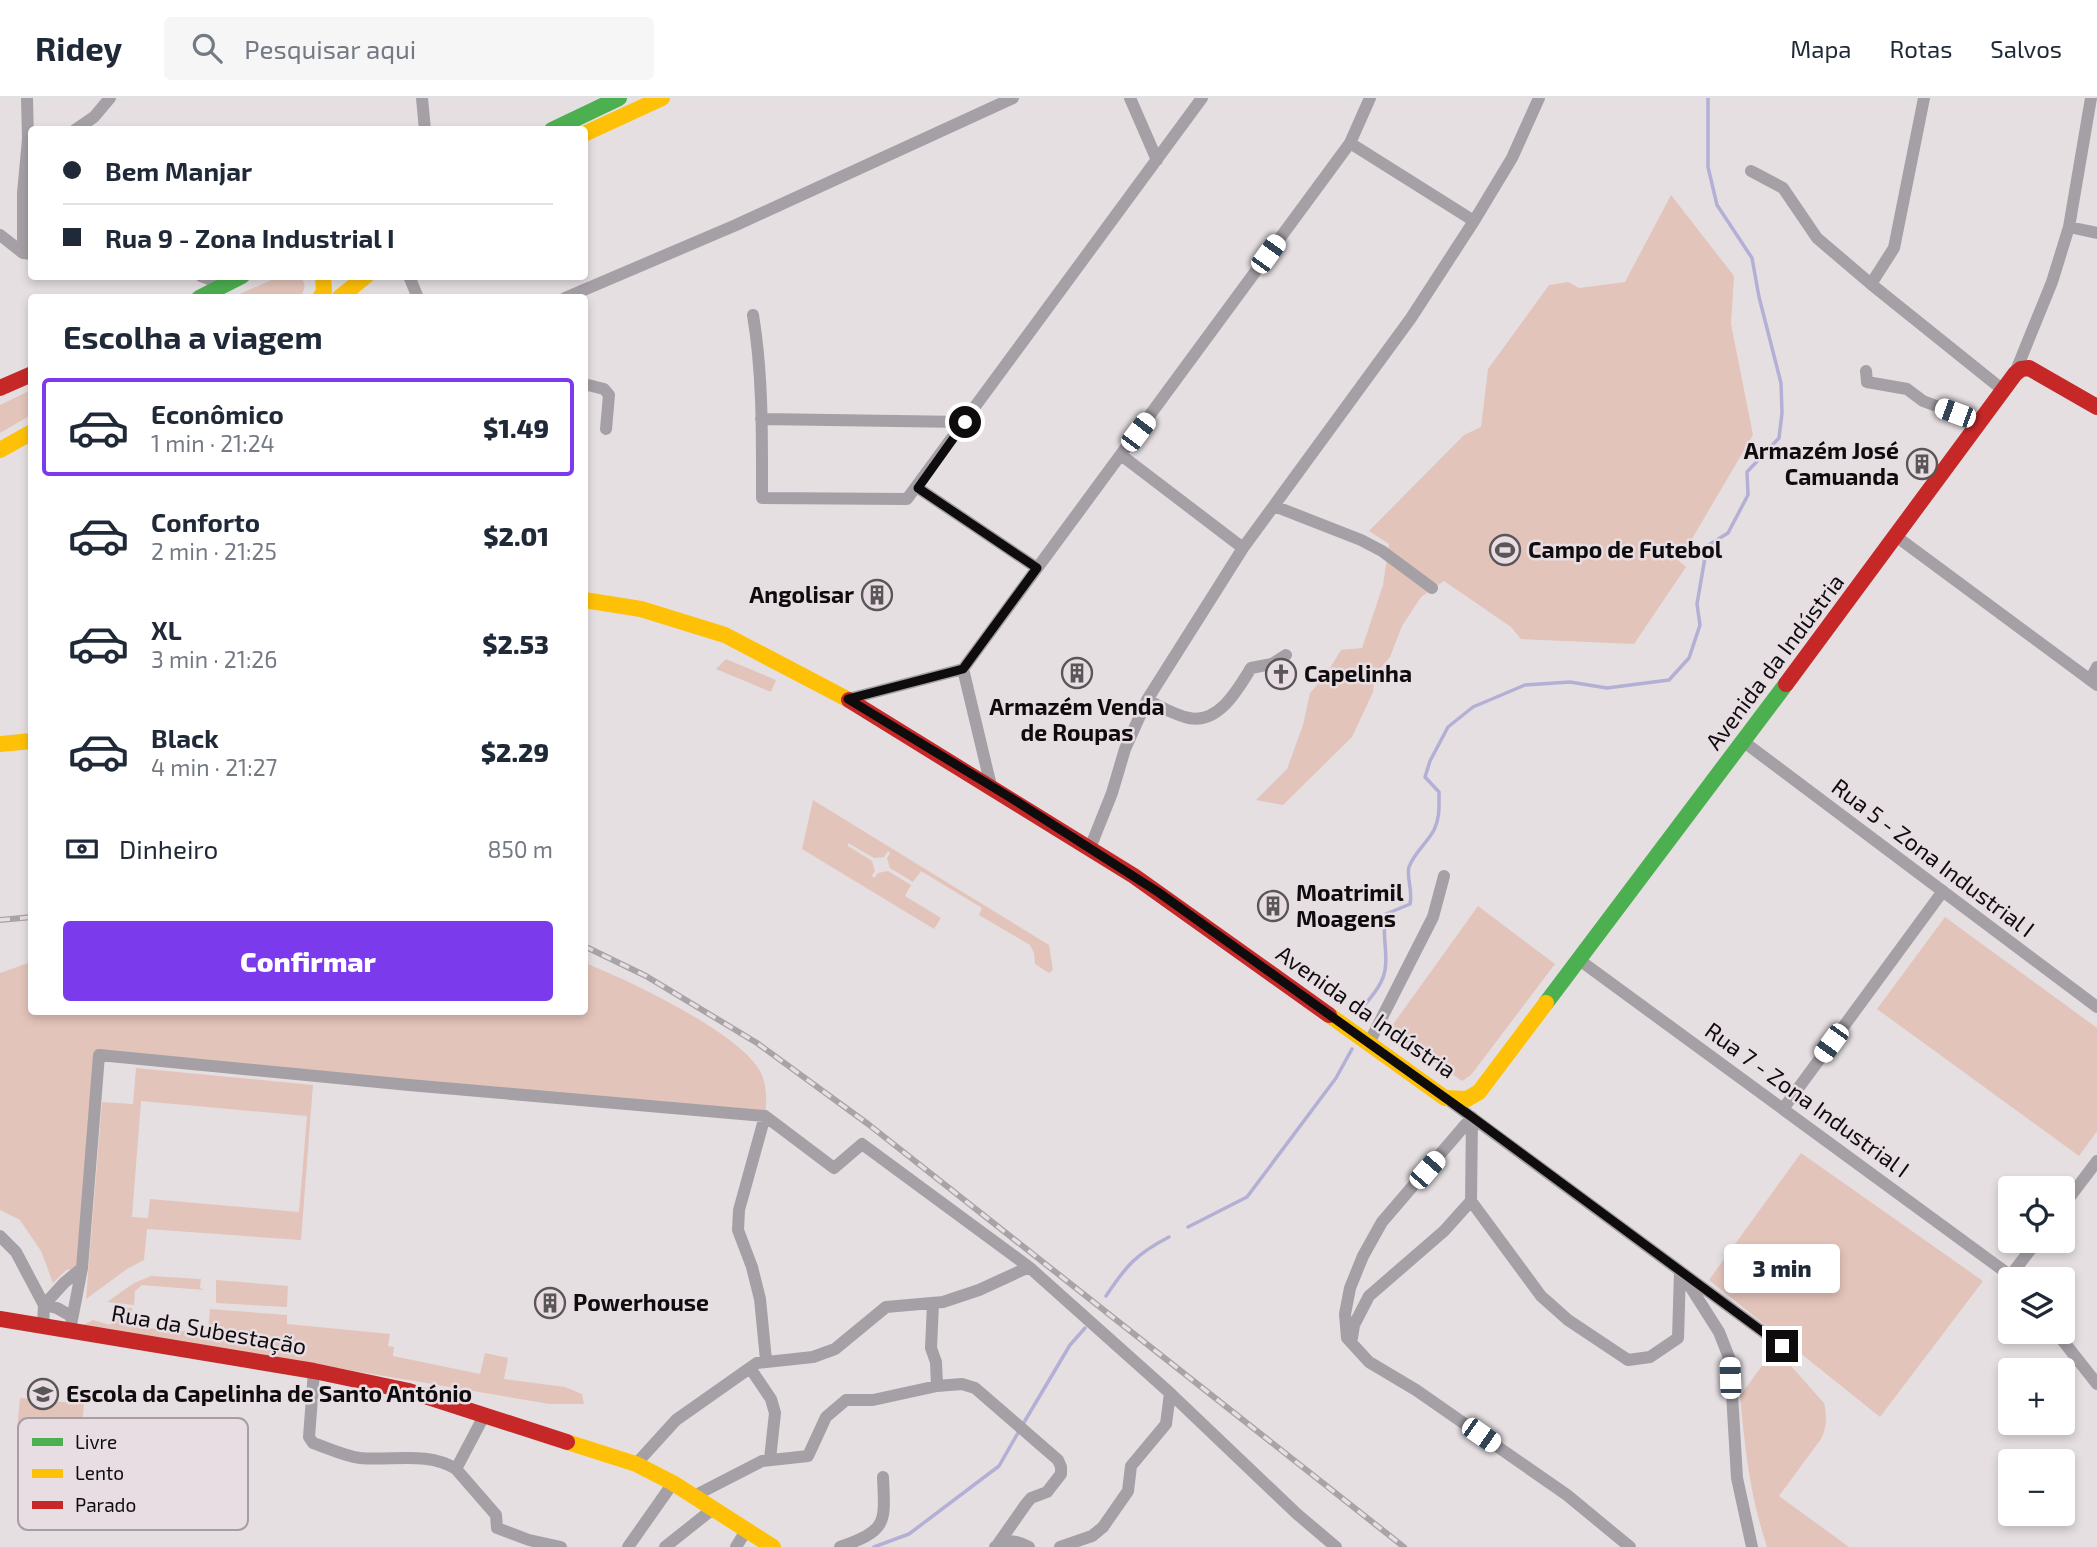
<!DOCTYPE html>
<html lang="pt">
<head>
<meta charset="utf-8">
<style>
	body { margin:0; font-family:"Exo 2",sans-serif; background:#f6f6f7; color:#1f2937; height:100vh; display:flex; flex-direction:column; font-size:26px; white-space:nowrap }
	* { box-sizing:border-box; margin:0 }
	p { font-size:23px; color:#747a83 }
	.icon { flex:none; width:38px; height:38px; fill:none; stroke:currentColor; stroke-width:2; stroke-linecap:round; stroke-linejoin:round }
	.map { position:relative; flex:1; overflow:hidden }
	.drawer { position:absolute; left:28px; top:196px; width:560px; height:721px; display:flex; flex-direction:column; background:#fff; border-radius:7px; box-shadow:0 4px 10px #0003 }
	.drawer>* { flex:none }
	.top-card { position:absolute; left:28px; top:28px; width:560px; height:154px; border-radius:7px; box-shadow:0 4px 10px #0003; display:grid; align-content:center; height:154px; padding:0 35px; background:#fff }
	.fabs { position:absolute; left:1998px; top:1078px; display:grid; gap:14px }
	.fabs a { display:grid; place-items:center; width:77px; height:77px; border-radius:7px; background:#fff; box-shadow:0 4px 10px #0003; font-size:35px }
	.end { position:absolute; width:32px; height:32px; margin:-16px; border:9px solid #0f0c0e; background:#fff; box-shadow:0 0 0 4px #fff }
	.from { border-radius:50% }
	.bubble { position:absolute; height:49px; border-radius:7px; background:#fff; box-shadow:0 4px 10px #0003; font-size:23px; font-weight:800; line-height:49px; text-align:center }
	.car { position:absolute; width:21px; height:42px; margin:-21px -10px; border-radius:9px; box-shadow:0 0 5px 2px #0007; background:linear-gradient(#fff 24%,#345 0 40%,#fff 0 76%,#345 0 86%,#fff 0) }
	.top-card b { display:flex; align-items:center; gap:24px; height:66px; font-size:26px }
	.top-card b+b { border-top:2px solid #e0e1e3 }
	.top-card i { width:18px; height:18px; background:#1f2937 }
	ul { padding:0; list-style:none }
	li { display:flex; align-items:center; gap:21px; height:98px; margin:0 14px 10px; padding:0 21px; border:4px solid transparent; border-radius:7px }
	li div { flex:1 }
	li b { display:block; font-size:26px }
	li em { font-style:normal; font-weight:800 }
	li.current { border-color:#7c3aed }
	li>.icon { width:63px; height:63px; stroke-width:1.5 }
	h2 { padding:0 35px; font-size:32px; line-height:84px }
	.pay { display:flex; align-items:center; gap:18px; height:77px; padding:0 35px; font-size:26px }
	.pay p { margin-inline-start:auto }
	.action { display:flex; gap:14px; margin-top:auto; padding:14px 35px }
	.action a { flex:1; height:80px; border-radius:7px; background:#7c3aed; color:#fff; font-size:28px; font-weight:800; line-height:80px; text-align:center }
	header { display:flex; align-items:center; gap:42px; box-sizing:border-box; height:98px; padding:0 35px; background:#fff; border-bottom:2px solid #e0e1e3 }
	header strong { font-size:33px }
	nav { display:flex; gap:38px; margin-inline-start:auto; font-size:24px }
	.search { width:490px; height:63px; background:#f6f6f7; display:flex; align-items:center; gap:18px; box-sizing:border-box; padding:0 24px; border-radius:7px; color:#747a83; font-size:26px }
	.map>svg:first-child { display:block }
	.green { fill:#e3c4ba; fill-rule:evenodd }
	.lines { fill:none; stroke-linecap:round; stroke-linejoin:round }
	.stream { stroke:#b3afd5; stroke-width:3.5 }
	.street { stroke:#a5a0a6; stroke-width:12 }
	.fast { stroke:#4caf50; stroke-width:16 }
	.slow { stroke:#ffc107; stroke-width:16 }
	.jam { stroke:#c62828; stroke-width:16 }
	.rail-casing { stroke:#a7a3a6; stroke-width:6 }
	.rail { stroke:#e7dde2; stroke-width:3.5; stroke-dasharray:10; stroke-linecap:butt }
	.route { stroke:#0f0c0e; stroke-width:9 }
	.labels { text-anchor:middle; stroke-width:5; stroke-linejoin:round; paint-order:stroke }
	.poi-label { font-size:23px; font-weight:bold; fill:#0f0c0e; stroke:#e7dde2; text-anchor:start }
	.street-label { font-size:23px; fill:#0f0c0e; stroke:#e7dde2 }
	.key { fill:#e7dde2; stroke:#a69ea2; stroke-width:2 }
	.key-label { font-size:19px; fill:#0f0c0e }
</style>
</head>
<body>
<header>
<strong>Ridey</strong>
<div class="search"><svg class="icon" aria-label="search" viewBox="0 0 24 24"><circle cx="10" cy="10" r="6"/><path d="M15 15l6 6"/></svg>Pesquisar aqui</div>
<nav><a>Mapa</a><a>Rotas</a><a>Salvos</a></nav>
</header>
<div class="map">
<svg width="2097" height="1449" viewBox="0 0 2097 1449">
	<rect width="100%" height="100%" fill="#e5dfe2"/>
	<path class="green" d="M1671 97 1734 178 1731 226 1753 337 1679 463 1686 469 1634 546 1521 541 1511 529 1444 483 1421 499 1402 528 1390 559 1375 577 1373 594 1352 639 1283 707 1256 702 1287 671 1303 627 1310 595 1325 578 1341 552 1362 550 1383 487 1389 446 1369 433 1464 337 1481 329 1488 271 1549 187 1568 184 1579 190 1625 184Z
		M278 179H300C307 185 305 193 299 200L233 199Z
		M31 292V317L0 335V307Z
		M726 561 776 582 771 594 716 571Z
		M813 702 1049 847 1053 872 1049 875 1035 866 1034 855 1030 847 979 817 982 810 921 773 913 784 890 770 887 760 890 755 888 753 884 759 874 760 848 745V748L872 763 875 773 872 778 874 780 878 775 888 773 911 787 905 798 941 820 934 831 802 751Z
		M1478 808 1555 866 1471 977 1462 983 1389 932Z
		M1945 819 2097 930V1033L2079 1058 1877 911Z
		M31 864 32 914H584L585 865C626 881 743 936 761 975 767 988 767 1004 765 1018L99 957 82 1170 66 1172 53 1185 41 1153 20 1122 0 1112V875Z
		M136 970 313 987 301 1142 147 1131 144 1162 127 1171 86 1201 102 1004 133 1006ZM141 1003 307 1018 299 1114 150 1101 148 1120 132 1119Z
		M1801 1055 1983 1183 1880 1319 1709 1182Z
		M151 1178 201 1181 200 1190 204 1192 142 1187 135 1193 134 1207 107 1204 134 1185Z
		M216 1182 288 1188 287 1209 216 1205Z
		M117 1210H132V1225L135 1229 208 1235 210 1211 287 1217V1226L390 1236 388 1248 394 1249 393 1258 480 1276 485 1255 508 1260 504 1281 565 1289 582 1296 584 1306H550L83 1227 93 1222 110 1227Z
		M1775 1250 1824 1305C1827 1318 1827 1329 1821 1341L1779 1398 1849 1449H1767C1750 1398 1745 1351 1740 1298Z
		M20 1300 84 1306 81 1339 17 1332Z"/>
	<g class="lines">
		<path class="stream" d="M1361 911C1368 903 1377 893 1381 884 1392 863 1380 838 1386 816L1410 806C1413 792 1406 778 1409 769 1414 755 1427 745 1434 732 1440 720 1439 708 1439 694L1425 679 1430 663 1448 629 1473 609 1525 587 1570 584 1607 590 1669 582 1689 560 1700 527 1697 506 1707 448 1728 435 1748 397 1747 374 1779 340 1782 315 1781 285 1759 199 1752 160 1717 107 1708 69V0
			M1188 1129 1247 1099 1336 980 1352 951
			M1106 1198C1126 1168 1136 1156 1169 1139
			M1023 1326 1070 1247 1085 1230
			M874 1449 909 1436 999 1368 1019 1333"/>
		<path class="street" d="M422 0 425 32
			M1130 0 1157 62
			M1924 0 1894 150 1871 186 2003 292
			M75 32 94 19 110 0
			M1350 45 1474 123
			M1751 73 1783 90 1817 140 1871 186
			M2069 129 2097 135
			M0 137 23 155 32 156
			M23 155V95L28 41 27 0
			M201 178 226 187
			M409 178 418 200
			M565 200 736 127 1013 0
			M753 217C763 277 762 339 762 400L907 401 1202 0
			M1866 273 1867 284 1907 291 1923 303 1979 324
			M2015 275 2052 184 2069 129 2091 0
			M584 286 604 291 609 297 606 331
			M761 321 965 324
			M1121 357 1243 450
			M918 390 1037 470
			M1274 408 1361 442 1382 453 1432 490
			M1897 439 2097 587
			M963 571 991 688
			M2090 582 2097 569
			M848 601 963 571 1350 45 1370 0
			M1147 602C1160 608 1174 617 1189 620 1219 626 1238 591 1251 570L1272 566 1286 557
			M1744 644 2097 909
			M1090 750 1112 695 1125 651 1147 602 1243 450 1411 220 1474 123 1512 60 1539 0
			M1578 861 2015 1181
			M1369 945 1433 819 1444 778
			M1447 1001 1782 1248
			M1783 1011 1943 793
			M765 1018 739 1112 738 1132 752 1169 760 1201 766 1262
			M1472 1019 1382 1124 1363 1158 1350 1190 1345 1216 1347 1240 1369 1264 1416 1292 1567 1397 1630 1449
			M1471 1103 1472 1019
			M2063 1108 2097 1063
			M0 1138 16 1154 44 1207 43 1228
			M2011 1177 2037 1143
			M1686 1182 1719 1234 1730 1262 1737 1380 1752 1449
			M71 1218 57 1210 44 1207 64 1185 82 1170
			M70 1232 82 1170 99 957 409 987 765 1018 834 1070 862 1046 1029 1169 1170 1295 1297 1416 1336 1449
			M2056 1234 2097 1286
			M1352 1240 1354 1227 1369 1198 1444 1133 1471 1103 1541 1198 1568 1222 1628 1262 1650 1259 1678 1240 1680 1173
			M750 1270 771 1301 775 1315 770 1361
			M314 1273 309 1339 313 1345C328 1350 344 1358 360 1360 392 1363 428 1353 456 1371L484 1318
			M937 1288 962 1286 975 1290 1058 1362 1061 1369V1376L1047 1394 1031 1400 1026 1406 998 1446
			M636 1366 676 1322 757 1265 813 1259 835 1251 886 1209 943 1204 979 1192 1029 1169
			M456 1371 496 1417 497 1430 529 1442 561 1449
			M694 1398 762 1363 808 1358 826 1319 846 1302H873L937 1288 936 1264 931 1250 933 1206
			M628 1449 673 1385
			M665 1449 714 1410
			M736 1449 747 1431
			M840 1449C888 1432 885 1425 883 1379
			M995 1449C1005 1440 1018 1443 1029 1449
			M1060 1449 1092 1438 1103 1429 1128 1393 1131 1368 1166 1326 1170 1295"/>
		<path class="fast" d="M552 32 619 0
			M199 200 242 178
			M1546 905 1786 586"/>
		<path class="slow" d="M584 36 662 0
			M320 200 324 193 323 178
			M339 200 366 178
			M0 352 32 334
			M584 502 641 511 725 537 849 602
			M0 646 32 643
			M1329 917 1445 1000 1467 1001 1479 994 1546 905
			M567 1344 636 1366 673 1385 773 1449"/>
		<path class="jam" d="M0 290 32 276
			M1786 586 2015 276 2021 271 2029 270 2097 309
			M849 602 1134 778 1329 917
			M0 1221 314 1273 409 1293 567 1344"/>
		<g class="rail-casing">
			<path id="rail" d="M0 822 32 819
				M584 848 646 878 757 945 868 1026 1404 1449"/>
		</g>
		<use href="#rail" class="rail"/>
	</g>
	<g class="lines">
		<path class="route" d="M965 324 918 390 1037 470 963 571 848 601 1011 700 1158 794 1472 1019 1782 1248"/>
	</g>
	<defs>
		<g id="building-ring" transform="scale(1.575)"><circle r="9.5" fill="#e7dde2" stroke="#5a5658" stroke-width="1.5"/><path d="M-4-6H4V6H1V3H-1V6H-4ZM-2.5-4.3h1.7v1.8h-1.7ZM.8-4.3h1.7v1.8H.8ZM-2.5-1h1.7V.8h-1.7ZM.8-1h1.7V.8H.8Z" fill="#5a5658"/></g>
		<g id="stadium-ring" transform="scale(1.575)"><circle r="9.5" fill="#e7dde2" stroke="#5a5658" stroke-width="1.5"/><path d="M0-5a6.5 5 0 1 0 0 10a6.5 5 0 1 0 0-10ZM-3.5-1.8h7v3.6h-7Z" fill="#5a5658"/></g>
		<g id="church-ring" transform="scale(1.575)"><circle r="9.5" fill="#e7dde2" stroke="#5a5658" stroke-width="1.5"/><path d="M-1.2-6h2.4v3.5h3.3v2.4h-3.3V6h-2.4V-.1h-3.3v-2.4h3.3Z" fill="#5a5658"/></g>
		<g id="school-ring" transform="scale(1.575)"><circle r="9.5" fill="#e7dde2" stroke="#5a5658" stroke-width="1.5"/><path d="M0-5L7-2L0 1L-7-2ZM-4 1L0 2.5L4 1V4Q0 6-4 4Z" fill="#5a5658"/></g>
	</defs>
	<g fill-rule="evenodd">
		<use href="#building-ring" x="1922" y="366"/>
		<use href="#stadium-ring" x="1505" y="452"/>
		<use href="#building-ring" x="877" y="497"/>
		<use href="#building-ring" x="1077" y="575"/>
		<use href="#church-ring" x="1281" y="576"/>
		<use href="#building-ring" x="1273" y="808"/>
		<use href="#building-ring" x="550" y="1205"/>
		<use href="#school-ring" x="43" y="1296"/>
	</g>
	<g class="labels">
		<g class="poi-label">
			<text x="1899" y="361" text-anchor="end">Armazém José<tspan x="1899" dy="26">Camuanda</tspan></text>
			<text x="1528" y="460">Campo de Futebol</text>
			<text x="854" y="505" text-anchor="end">Angolisar</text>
			<text x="1304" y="584">Capelinha</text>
			<text x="1077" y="617" text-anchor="middle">Armazém Venda<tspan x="1077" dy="26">de Roupas</tspan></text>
			<text x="1296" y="803">Moatrimil<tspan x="1296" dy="26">Moagens</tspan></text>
			<text x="573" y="1213">Powerhouse</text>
			<text x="66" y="1304">Escola da Capelinha de Santo António</text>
		</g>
		<g class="street-label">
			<text transform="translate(1775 564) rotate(-53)" y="8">Avenida da Indústria</text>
			<text transform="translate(1933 760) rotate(37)" y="8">Rua 5 - Zona Industrial I</text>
			<text transform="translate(1366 914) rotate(35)" y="8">Avenida da Indústria</text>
			<text transform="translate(1807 1002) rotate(36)" y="8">Rua 7 - Zona Industrial I</text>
			<text transform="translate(209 1232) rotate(10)" y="8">Rua da Subestação</text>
		</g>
	</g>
	<rect x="18" y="1320" width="230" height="112" rx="10" class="key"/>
	<rect x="32" y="1340" width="31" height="8" fill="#4caf50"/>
	<rect x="32" y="1371" width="31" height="9" fill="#ffc107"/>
	<rect x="32" y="1403" width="31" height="8" fill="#c62828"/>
	<g class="key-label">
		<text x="75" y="1351">Livre</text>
		<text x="75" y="1382">Lento</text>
		<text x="75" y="1414">Parado</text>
	</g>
</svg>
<div class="fabs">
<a><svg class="icon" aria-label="locate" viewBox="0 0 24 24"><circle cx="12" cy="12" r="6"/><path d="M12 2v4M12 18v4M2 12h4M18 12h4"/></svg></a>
<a><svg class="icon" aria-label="layers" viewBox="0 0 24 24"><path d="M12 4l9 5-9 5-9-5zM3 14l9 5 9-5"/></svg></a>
<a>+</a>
<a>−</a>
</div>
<i class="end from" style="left:965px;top:324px"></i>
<i class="end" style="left:1782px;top:1248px"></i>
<div class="bubble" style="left:1724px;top:1146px;width:116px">3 min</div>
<i class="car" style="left:1268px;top:156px;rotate:36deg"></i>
<i class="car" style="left:1955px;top:315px;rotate:290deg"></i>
<i class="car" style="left:1138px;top:334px;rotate:37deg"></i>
<i class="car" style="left:1831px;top:945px;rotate:216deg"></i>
<i class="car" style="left:1427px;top:1072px;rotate:41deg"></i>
<i class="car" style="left:1730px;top:1280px;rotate:358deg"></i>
<i class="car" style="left:1481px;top:1337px;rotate:125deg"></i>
<div class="top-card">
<b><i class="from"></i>Bem Manjar</b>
<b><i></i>Rua 9 - Zona Industrial I</b>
</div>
<section class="drawer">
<h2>Escolha a viagem</h2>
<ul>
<li class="current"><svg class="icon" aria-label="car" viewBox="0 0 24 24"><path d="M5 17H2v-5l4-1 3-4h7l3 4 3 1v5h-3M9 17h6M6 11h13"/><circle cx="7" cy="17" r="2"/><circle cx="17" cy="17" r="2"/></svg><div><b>Econômico</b><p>1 min · 21:24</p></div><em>$1.49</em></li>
<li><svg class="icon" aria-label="car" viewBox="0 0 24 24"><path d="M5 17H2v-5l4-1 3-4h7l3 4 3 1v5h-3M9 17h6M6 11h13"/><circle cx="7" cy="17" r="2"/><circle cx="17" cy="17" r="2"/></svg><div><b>Conforto</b><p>2 min · 21:25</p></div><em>$2.01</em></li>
<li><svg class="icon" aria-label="car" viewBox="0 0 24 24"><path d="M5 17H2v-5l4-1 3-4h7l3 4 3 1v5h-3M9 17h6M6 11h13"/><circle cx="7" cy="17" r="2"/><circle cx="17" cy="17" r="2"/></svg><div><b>XL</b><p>3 min · 21:26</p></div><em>$2.53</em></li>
<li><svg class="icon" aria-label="car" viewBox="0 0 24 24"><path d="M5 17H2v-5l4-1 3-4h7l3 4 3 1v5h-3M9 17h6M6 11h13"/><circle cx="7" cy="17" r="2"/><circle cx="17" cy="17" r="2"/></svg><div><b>Black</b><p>4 min · 21:27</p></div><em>$2.29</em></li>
</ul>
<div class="pay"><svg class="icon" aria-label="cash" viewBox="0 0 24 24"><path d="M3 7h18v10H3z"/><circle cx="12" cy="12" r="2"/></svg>Dinheiro<p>850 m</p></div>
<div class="action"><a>Confirmar</a></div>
</section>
</div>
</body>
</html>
